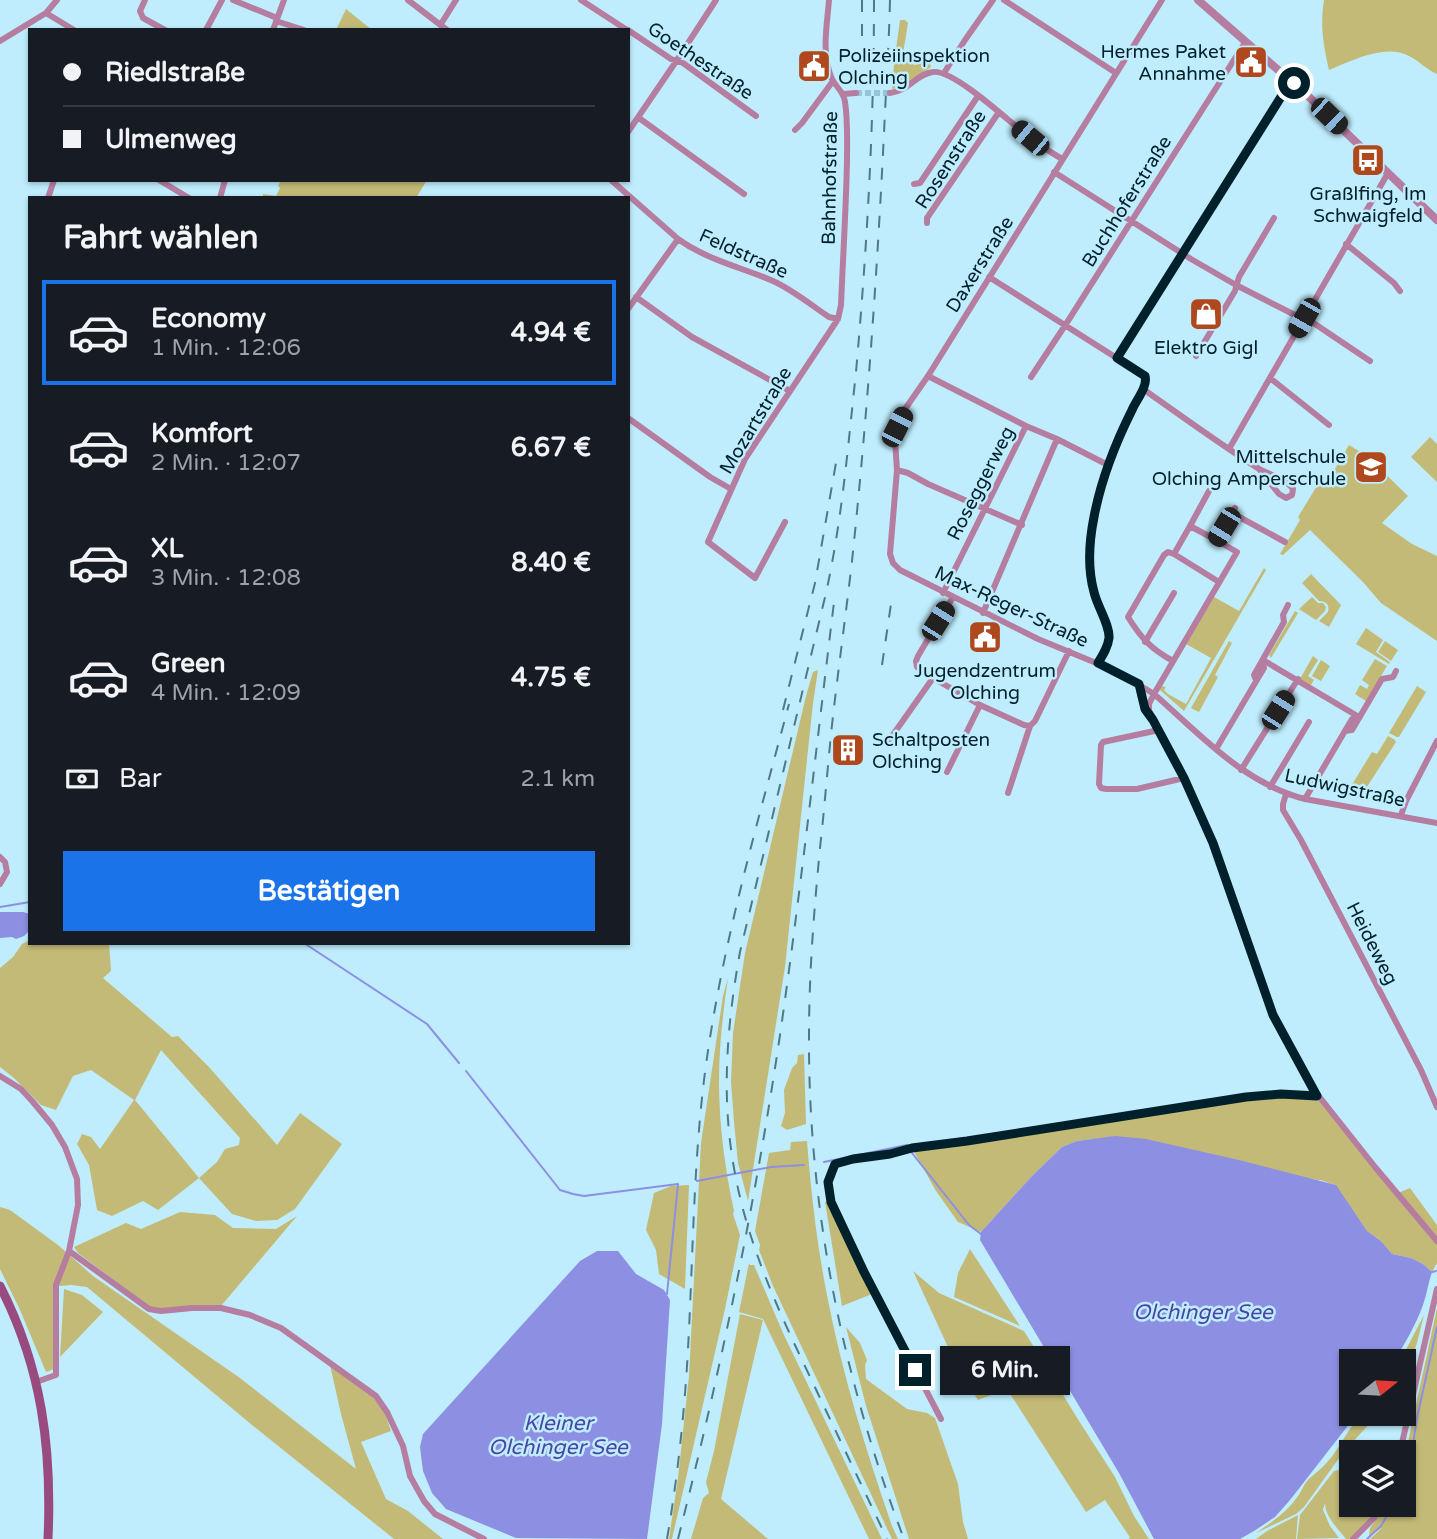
<!DOCTYPE html>
<html lang="de">
<head>
<meta charset="utf-8">
<style>
	body { margin:0; font-family:"Varela Round",sans-serif; background:#242831; color:#f1f3f6; height:100vh; display:flex; flex-direction:column; font-size:26px; white-space:nowrap }
	* { box-sizing:border-box; margin:0 }
	p { font-size:23px; color:#9ea1a6 }
	.icon { flex:none; width:38px; height:38px; fill:none; stroke:currentColor; stroke-width:2; stroke-linecap:round; stroke-linejoin:round }
	.map { position:relative; flex:1; overflow:hidden }
	.side { position:absolute; left:28px; top:196px; width:602px; height:749px; display:flex; flex-direction:column; background:#171b24; border-radius:0px; box-shadow:0 2px 5px #0004 }
	.side>* { flex:none }
	.hud { position:absolute; left:28px; top:28px; width:602px; height:154px; border-radius:0px; box-shadow:0 2px 5px #0004; display:grid; align-content:center; height:154px; padding:0 35px; background:#171b24 }
	.needle { width:46px; rotate:72deg }
	.controls { position:absolute; left:1339px; top:1349px; display:grid; gap:14px }
	.controls a { display:grid; place-items:center; width:77px; height:77px; border-radius:0px; background:#171b24; box-shadow:0 2px 5px #0004; font-size:35px }
	.end { position:absolute; width:32px; height:32px; margin:-16px; border:9px solid #00212b; background:#fff; box-shadow:0 0 0 4px #fff }
	.from { border-radius:50% }
	.bubble { position:absolute; height:49px; border-radius:0px; background:#171b24; box-shadow:0 2px 5px #0004; font-size:23px; font-weight:700; line-height:49px; text-align:center }
	.car { position:absolute; width:21px; height:42px; margin:-21px -10px; border-radius:9px; box-shadow:0 0 5px 2px #0007; background:linear-gradient(#222 24%,#8ab4d8 0 40%,#222 0 76%,#8ab4d8 0 86%,#222 0) }
	.hud b { display:flex; align-items:center; gap:24px; height:66px; font-size:26px }
	.hud b+b { border-top:2px solid #363941 }
	.hud i { width:18px; height:18px; background:#f1f3f6 }
	ul { padding:0; list-style:none }
	li { display:flex; align-items:center; gap:21px; height:105px; margin:0 14px 10px; padding:0 21px; border:4px solid transparent; border-radius:0px }
	li div { flex:1 }
	li b { display:block; font-size:26px }
	li em { font-style:normal; font-weight:700 }
	li.on { border-color:#1a73e8 }
	li>.icon { width:63px; height:63px; stroke-width:1.5 }
	h2 { padding:0 35px; font-size:32px; line-height:84px }
	.pay { display:flex; align-items:center; gap:18px; height:77px; padding:0 35px; font-size:26px }
	.pay p { margin-inline-start:auto }
	.cta { display:flex; gap:14px; margin-top:auto; padding:14px 35px }
	.cta a { flex:1; height:80px; border-radius:0px; background:#1a73e8; color:#fff; font-size:28px; font-weight:700; line-height:80px; text-align:center }
	.map>svg:first-child { display:block }
	.green { fill:#c3ba77; fill-rule:evenodd }
	.water { fill:#8d8fe2 }
	.lines { fill:none; stroke-linecap:round; stroke-linejoin:round }
	.stream { stroke:#8d8fe2; stroke-width:2 }
	.minor-tunnel { stroke:#99c4d3; stroke-width:6; stroke-dasharray:6 3; stroke-linecap:butt }
	.minor { stroke:#b57ea0; stroke-width:6 }
	.tertiary { stroke:#b57ea0; stroke-width:8 }
	.secondary { stroke:#994b7f; stroke-width:9 }
	.rail { stroke:#527885; stroke-width:2; stroke-dasharray:12 12; stroke-linecap:butt }
	.route { stroke:#00212b; stroke-width:9 }
	.labels { text-anchor:middle; stroke-width:5; stroke-linejoin:round; paint-order:stroke }
	.poi-label { font-size:19px; fill:#00212b; stroke:#bfedfd }
	.street-label { font-size:19px; fill:#00212b; stroke:#bfedfd }
	.water-label { font-size:21px; font-style:italic; fill:#4b44a6; stroke:#bfedfd }
</style>
</head>
<body>
<div class="map">
<svg width="1437" height="1539" viewBox="0 0 1437 1539">
	<rect width="100%" height="100%" fill="#bfedfd"/>
	<path class="green" d="M1324 0H1437V74C1427 70 1419 61 1409 56 1386 43 1351 61 1329 70 1323 43 1320 27 1324 0Z
		M346 9 372 30H336Z
		M900 20H905L908 23 902 60 910 62 914 65 919 63V59L929 60 931 67 901 87 892 89 894 64Z
		M281 180H427L416 198H263V194L276 196 280 188 278 186Z
		M1430 437 1437 444V482L1411 457Z
		M1349 445 1367 456 1408 496 1382 523 1412 544 1437 556V641L1381 603 1363 582 1310 530 1283 555 1280 554 1300 520 1298 517 1323 476 1329 479Z
		M1264 568 1266 570 1184 711 1160 690 1161 686 1166 687 1164 690 1168 694 1186 704 1211 658 1186 644 1214 597 1239 611Z
		M1311 574 1341 605 1329 627 1319 621 1328 612C1330 605 1326 601 1319 601L1302 583Z
		M1312 597 1318 603H1323L1326 607 1325 611 1316 620 1299 609Z
		M1295 611 1298 613 1271 658 1269 655Z
		M1366 628 1383 640 1376 652 1390 662 1389 664 1356 644Z
		M1229 641 1232 643 1215 675 1218 677 1199 712 1191 708Z
		M1385 641 1398 650 1391 661 1378 652Z
		M1313 656 1318 660 1308 676 1314 680 1311 685 1300 679Z
		M1375 659 1387 666 1366 701 1355 694 1360 685 1367 689 1369 685 1362 680Z
		M1321 660 1330 666 1321 681 1312 676Z
		M818 670 813 703 785 967 748 1201 738 1163 734 1122 731 1082 733 1033 745 953 806 696 813 672Z
		M1417 686 1426 692 1399 737H1397L1389 733Z
		M1388 736 1395 740 1396 742 1361 796 1358 798 1345 796 1372 752 1377 754Z
		M30 940V943H109L111 971 103 978 172 1037 178 1036 209 1067 277 1145 300 1113 342 1144 295 1209 277 1220 256 1221 232 1214 199 1178 158 1210 143 1201 112 1216 97 1210 89 1165 77 1144 82 1134 91 1137 100 1149 134 1100 91 1070 73 1076 56 1110 41 1105 14 1078 0 1067V968L13 957 22 944ZM161 1050 240 1138 239 1145 225 1149 217 1162 199 1178 135 1100Z
		M728 978C723 1012 719 1047 719 1081 719 1125 725 1169 734 1211L733 1214 740 1235 725 1309 672 1539H669L678 1478 689 1376 701 1143 723 996Z
		M804 1054 806 1124 787 1130 781 1126 785 1113 784 1090 792 1068 797 1063 798 1055Z
		M1317 1096 1398 1193 1410 1188 1437 1225V1263L1432 1272 1423 1264 1411 1258 1392 1254 1381 1241 1367 1231 1335 1185 1321 1180H1317L1093 1139 1077 1141 1062 1147 1032 1176 981 1232 958 1222 936 1191 912 1148 1246 1097Z
		M807 1141C811 1193 817 1244 827 1295 842 1374 866 1450 892 1526L898 1539H892L773 1286 759 1250 760 1245 755 1231 769 1153 790 1150 791 1142Z
		M689 1185 685 1289 659 1274 656 1250 646 1230 654 1193 671 1186Z
		M828 1201 872 1294 842 1306 825 1202Z
		M0 1207 10 1210 58 1245 93 1276 240 1378 356 1469 341 1414 330 1365 381 1402 391 1431 361 1442 386 1499 408 1511 443 1539H394L252 1425 87 1287 71 1285 59 1286 54 1369 46 1372 20 1310 0 1269Z
		M180 1212 215 1215 233 1228 276 1229 297 1216 221 1306 161 1309 150 1307 78 1253 74 1247 126 1223 141 1229Z
		M970 1249 1020 1326 954 1297 958 1273Z
		M749 1263 750 1265H754L783 1333 882 1539H869L763 1319 739 1312Z
		M913 1271 939 1293 1024 1331 1079 1421 1115 1477 1134 1516 1149 1539H1128L1130 1538 1129 1536 1105 1500 1086 1512 1007 1389 978 1400 959 1371Z
		M64 1289 82 1295 103 1312 60 1357Z
		M1437 1308V1539H1370L1383 1527 1369 1536 1370 1528 1387 1505H1404V1460Z
		M740 1314 763 1320 721 1499 768 1539H691L703 1498 709 1493 706 1482 714 1451Z
		M1424 1315 1417 1343 1404 1380V1362L1400 1361Z
		M846 1327 860 1343 867 1360 865 1365 866 1379 907 1409 927 1413 935 1418 958 1484 963 1522 968 1539H909L866 1406Z
		M1361 1414H1373L1371 1422 1342 1454 1304 1507 1296 1514 1256 1533C1272 1522 1287 1512 1298 1496 1302 1491 1304 1483 1310 1478 1318 1471 1326 1465 1333 1455 1343 1441 1350 1427 1361 1414Z
		M1346 1468 1351 1473V1505H1381L1353 1539H1346C1338 1529 1325 1516 1325 1503L1323 1510 1330 1526 1339 1538 1297 1539 1300 1515 1334 1471Z
		M1298 1515 1296 1539H1256L1267 1531Z"/>
	<path class="water" d="M0 912H23L30 914V930L24 936 16 939 12 937 0 938Z
		M1115 1136 1146 1139 1239 1160 1336 1185 1367 1231 1381 1241 1392 1254 1411 1258 1423 1264 1432 1272C1428 1283 1427 1294 1423 1305 1416 1324 1405 1344 1394 1361L1351 1362V1414H1357L1290 1500 1275 1517 1254 1531 1240 1539H1154L1119 1473 980 1240 981 1232 1032 1176 1062 1147 1077 1141Z
		M597 1251H618L636 1274 664 1290 670 1300 662 1424 647 1539 516 1538 446 1509 432 1493 423 1471 420 1447 423 1434 580 1261Z"/>
	<g class="lines">
		<path class="stream" d="M0 907 30 902
			M304 943 427 1024 459 1063
			M466 1071 560 1190 573 1194 584 1196 678 1184 667 1294
			M912 1153 969 1225 981 1234
			M824 1162 907 1145
			M697 1181 771 1167 804 1165
			M1432 1272 1436 1271
			M1404 1482 1410 1463 1417 1418 1437 1327
			M1367 1539 1381 1526 1393 1505"/>
		<path class="minor-tunnel" d="M856 93H890"/>
		<path class="minor" d="M145 0 140 11 143 18 165 30
			M233 0 277 18
			M408 0 447 30
			M581 0 627 30
			M1004 0 1116 73
			M1162 0 928 376 905 409 897 427 895 440 897 470 890 554 893 563 900 570 1038 639 1118 672 1154 694C1201 735 1243 783 1305 799L1437 823
			M46 13 74 30
			M276 21 304 30
			M441 24 456 0
			M206 30 222 0
			M273 30 284 0
			M628 30 671 59 683 63 756 116
			M0 41 46 13 57 0
			M944 73 965 40 993 0
			M890 93C909 91 916 74 933 72 954 69 1012 124 1030 138 1040 146 1051 152 1062 159
			M843 94 856 93
			M639 118 744 194
			M795 130 802 123 833 81
			M628 132 677 60 716 0
			M1054 172 1191 259 1236 285 1297 316 1312 322 1370 361
			M159 180 189 198
			M611 180 678 239C707 260 741 267 773 281 793 290 811 305 829 317L838 319
			M914 184 920 183 978 96
			M48 198 54 180
			M220 198 225 180
			M927 223V218L999 112
			M1346 244 1394 283 1400 291
			M989 277 1145 376C1148 387 1136 400 1132 410 1115 447 1101 483 1093 523 1088 546 1088 569 1094 592 1097 606 1110 625 1109 638 1108 647 1103 655 1098 663
			M636 297 692 337 790 391
			M628 309 678 239
			M1196 356 1235 291 1239 277 1274 218
			M1117 358 1291 81
			M928 376 1026 426 1057 439 1108 465
			M1031 377 1066 324 1246 41
			M1270 378 1329 425
			M1143 389C1180 415 1217 442 1256 467 1268 475 1284 477 1293 489L1292 495 1286 498 1279 494 1259 469
			M628 418 710 477 731 489
			M1229 449 1388 173
			M897 470 908 473 928 484 1022 525
			M1235 508 1216 540 1237 552 1154 694 1149 704V710L1195 801 1213 843 1273 1015 1314 1090 1375 1167 1437 1241
			M1232 513 1285 542
			M785 522 755 578 708 542 745 459 838 319 841 305C843 257 846 209 847 161 847 141 848 121 845 102 844 92 836 87 832 79 821 54 827 26 829 0
			M1190 526 1209 491
			M1216 540 1190 526 1174 554 1219 582
			M943 593 1026 426
			M953 597 918 656 916 661 917 667 933 678 980 705 1024 725 1030 726 1035 721 1069 651
			M983 613 1057 439
			M1145 642 1174 593
			M1263 660 1359 717
			M1173 661C1151 649 1141 638 1128 617L1164 555 1168 552 1174 554
			M1256 680 1254 675 1284 622 1283 615 1288 605
			M1138 684 1141 698 1150 716
			M1159 730 1103 742 1101 745 1099 784 1101 788 1106 789H1137L1184 778
			M1345 731 1352 730 1382 679 1393 677 1396 671
			M890 739 933 678
			M1216 749 1264 668 1262 662
			M1241 770 1298 679
			M947 772 980 705
			M1270 787 1309 722
			M1008 793 1030 726
			M1286 794 1283 804V810L1301 840 1421 1070 1437 1107
			M1305 799 1352 719H1358
			M1401 815 1406 801 1437 741
			M0 857 5 862 7 872 0 884
			M0 1076 21 1089 33 1102 52 1125 65 1147 77 1179 78 1205 69 1251 56 1285V1375L36 1382
			M69 1251 149 1309 161 1311 192 1308H221L250 1315 281 1328 376 1396 387 1412 403 1446 410 1476 424 1501 435 1514 484 1539
			M941 1419 864 1272 831 1202 828 1182 835 1164 853 1159 890 1155 912 1148 967 1141 1246 1097 1281 1094 1317 1096
			M1400 1452 1437 1289
			M1353 1539 1374 1518 1381 1505"/>
		<path class="tertiary" d="M1198 0 1308 96 1437 220"/>
		<path class="secondary" d="M0 1286C42 1368 52 1448 48 1539"/>
		<path class="rail" d="M862 0V87
			M874 0C874 124 867 248 856 372 848 446 842 520 826 593L740 952C727 1024 721 1096 734 1168 747 1244 779 1312 812 1381 837 1434 862 1486 887 1539
			M890 0C889 44 886 88 884 133 877 276 867 419 852 561 846 613 839 664 833 716 828 760 825 804 820 848 814 911 809 973 809 1035 808 1209 843 1378 904 1539
			M882 665 891 604
			M783 710 815 583 837 457
			M667 1539C676 1487 682 1434 686 1381 693 1281 692 1180 704 1080 720 952 756 828 789 704
			M678 1539C720 1373 755 1205 780 1035 801 889 817 741 835 594"/>
	</g>
	<g class="lines">
		<path class="route" d="M915 1370 864 1272 831 1202 828 1182 835 1164 853 1159 890 1154 912 1148 967 1141 1246 1097 1281 1094 1317 1096 1273 1015 1213 843 1184 778 1153 720 1145 709 1139 684 1098 663C1103 655 1108 647 1109 638 1110 625 1097 606 1094 592 1087 567 1089 542 1094 517 1101 480 1115 444 1132 410 1136 400 1148 387 1145 376L1117 358 1291 81 1294 83"/>
	</g>
	<defs>
		<g id="civic-square" transform="scale(1.75)"><rect x="-9" y="-9" width="18" height="18" rx="4" fill="#af491d" stroke="#bfedfd"/><path d="M-.6-6.5H3V-4.5H.6V-3L4-1V1h2V6H-6V1h2V-1L-.6-3ZM-1.2 2.5V6h2.4V2.5Z" fill="#fff"/></g>
		<g id="bus-square" transform="scale(1.75)"><rect x="-9" y="-9" width="18" height="18" rx="4" fill="#af491d" stroke="#bfedfd"/><path d="M-5-6H5V4H4V6H2V4H-2V6H-4V4H-5ZM-3.5-4V0h7V-4ZM-3.5 1.2v1.5H-2V1.2ZM2 1.2v1.5H3.5V1.2Z" fill="#fff"/></g>
		<g id="shop-square" transform="scale(1.75)"><rect x="-9" y="-9" width="18" height="18" rx="4" fill="#af491d" stroke="#bfedfd"/><path d="M-5-2.5h2.3a2.7 3.5 0 0 1 5.4 0H5L5.5 6h-11ZM-1.5-2.5h3a1.5 2.3 0 0 0-3 0Z" fill="#fff"/></g>
		<g id="school-square" transform="scale(1.75)"><rect x="-9" y="-9" width="18" height="18" rx="4" fill="#af491d" stroke="#bfedfd"/><path d="M0-5L7-2L0 1L-7-2ZM-4 1L0 2.5L4 1V4Q0 6-4 4Z" fill="#fff"/></g>
		<g id="building-square" transform="scale(1.75)"><rect x="-9" y="-9" width="18" height="18" rx="4" fill="#af491d" stroke="#bfedfd"/><path d="M-4-6H4V6H1V3H-1V6H-4ZM-2.5-4.3h1.7v1.8h-1.7ZM.8-4.3h1.7v1.8H.8ZM-2.5-1h1.7V.8h-1.7ZM.8-1h1.7V.8H.8Z" fill="#fff"/></g>
	</defs>
	<g fill-rule="evenodd">
		<use href="#civic-square" x="1251" y="62"/>
		<use href="#civic-square" x="814" y="66"/>
		<use href="#bus-square" x="1368" y="160"/>
		<use href="#shop-square" x="1206" y="314"/>
		<use href="#school-square" x="1371" y="467"/>
		<use href="#civic-square" x="985" y="637"/>
		<use href="#building-square" x="848" y="750"/>
	</g>
	<g class="labels">
		<g class="poi-label">
			<text x="1226" y="58" text-anchor="end">Hermes Paket<tspan x="1226" dy="22">Annahme</tspan></text>
			<text x="838" y="62" text-anchor="start">Polizeiinspektion<tspan x="838" dy="22">Olching</tspan></text>
			<text x="1368" y="200">Graßlfing, Im<tspan x="1368" dy="22">Schwaigfeld</tspan></text>
			<text x="1206" y="354">Elektro Gigl</text>
			<text x="1346" y="463" text-anchor="end">Mittelschule<tspan x="1346" dy="22">Olching Amperschule</tspan></text>
			<text x="985" y="677">Jugendzentrum<tspan x="985" dy="22">Olching</tspan></text>
			<text x="872" y="746" text-anchor="start">Schaltposten<tspan x="872" dy="22">Olching</tspan></text>
		</g>
		<g class="street-label">
			<text transform="translate(701 60) rotate(34)" y="7">Goethestraße</text>
			<text transform="translate(950 159) rotate(-57)" y="7">Rosenstraße</text>
			<text transform="translate(829 178) rotate(-89)" y="7">Bahnhofstraße</text>
			<text transform="translate(1126 201) rotate(-58)" y="7">Buchhoferstraße</text>
			<text transform="translate(744 253) rotate(24)" y="7">Feldstraße</text>
			<text transform="translate(979 264) rotate(-58)" y="7">Daxerstraße</text>
			<text transform="translate(755 420) rotate(-59)" y="7">Mozartstraße</text>
			<text transform="translate(980 483) rotate(-63)" y="7">Roseggerweg</text>
			<text transform="translate(1012 606) rotate(25)" y="7">Max-Reger-Straße</text>
			<text transform="translate(1345 787) rotate(12)" y="7">Ludwigstraße</text>
			<text transform="translate(1373 943) rotate(63)" y="7">Heideweg</text>
		</g>
		<g class="water-label">
			<text x="1203" y="1319">Olchinger See</text>
			<text x="558" y="1430">Kleiner<tspan x="558" dy="24">Olchinger See</tspan></text>
		</g>
	</g>
</svg>
<div class="controls">
<a><svg class="needle" viewBox="-14 -14 28 28"><path d="M0-13l5 13h-10z" fill="#e53935"/><path d="M0 13l5-13h-10z" fill="#9ea1a6"/></svg></a>
<a><svg class="icon" aria-label="layers" viewBox="0 0 24 24"><path d="M12 4l9 5-9 5-9-5zM3 14l9 5 9-5"/></svg></a>
</div>
<i class="end from" style="left:1294px;top:83px"></i>
<i class="end" style="left:915px;top:1370px"></i>
<div class="bubble" style="left:940px;top:1346px;width:130px">6 Min.</div>
<i class="car" style="left:1329px;top:116px;rotate:134deg"></i>
<i class="car" style="left:1030px;top:138px;rotate:310deg"></i>
<i class="car" style="left:1304px;top:318px;rotate:210deg"></i>
<i class="car" style="left:897px;top:427px;rotate:27deg"></i>
<i class="car" style="left:1224px;top:527px;rotate:211deg"></i>
<i class="car" style="left:938px;top:621px;rotate:32deg"></i>
<i class="car" style="left:1278px;top:710px;rotate:32deg"></i>
<div class="hud">
<b><i class="from"></i>Riedlstraße</b>
<b><i></i>Ulmenweg</b>
</div>
<section class="side">
<h2>Fahrt wählen</h2>
<ul>
<li class="on"><svg class="icon" aria-label="car" viewBox="0 0 24 24"><path d="M5 17H2v-5l4-1 3-4h7l3 4 3 1v5h-3M9 17h6M6 11h13"/><circle cx="7" cy="17" r="2"/><circle cx="17" cy="17" r="2"/></svg><div><b>Economy</b><p>1 Min. · 12:06</p></div><em>4.94 €</em></li>
<li><svg class="icon" aria-label="car" viewBox="0 0 24 24"><path d="M5 17H2v-5l4-1 3-4h7l3 4 3 1v5h-3M9 17h6M6 11h13"/><circle cx="7" cy="17" r="2"/><circle cx="17" cy="17" r="2"/></svg><div><b>Komfort</b><p>2 Min. · 12:07</p></div><em>6.67 €</em></li>
<li><svg class="icon" aria-label="car" viewBox="0 0 24 24"><path d="M5 17H2v-5l4-1 3-4h7l3 4 3 1v5h-3M9 17h6M6 11h13"/><circle cx="7" cy="17" r="2"/><circle cx="17" cy="17" r="2"/></svg><div><b>XL</b><p>3 Min. · 12:08</p></div><em>8.40 €</em></li>
<li><svg class="icon" aria-label="car" viewBox="0 0 24 24"><path d="M5 17H2v-5l4-1 3-4h7l3 4 3 1v5h-3M9 17h6M6 11h13"/><circle cx="7" cy="17" r="2"/><circle cx="17" cy="17" r="2"/></svg><div><b>Green</b><p>4 Min. · 12:09</p></div><em>4.75 €</em></li>
</ul>
<div class="pay"><svg class="icon" aria-label="cash" viewBox="0 0 24 24"><path d="M3 7h18v10H3z"/><circle cx="12" cy="12" r="2"/></svg>Bar<p>2.1 km</p></div>
<div class="cta"><a>Bestätigen</a></div>
</section>
</div>
</body>
</html>
